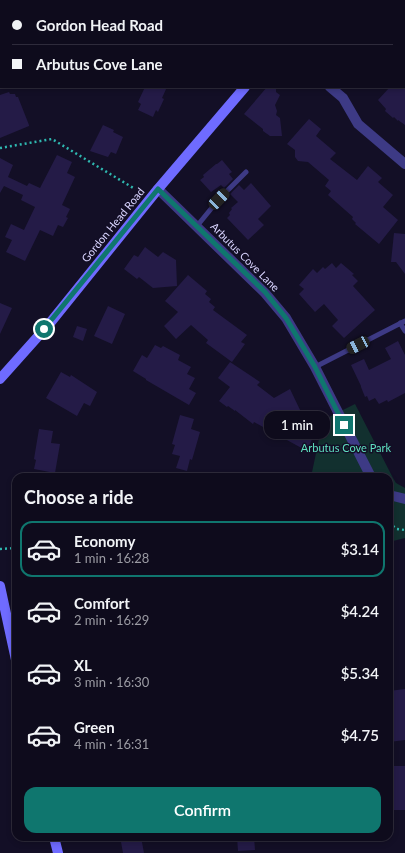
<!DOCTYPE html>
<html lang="en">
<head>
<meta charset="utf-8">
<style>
	body { margin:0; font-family:Lato,sans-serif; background:#1c1929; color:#f1f3f6; height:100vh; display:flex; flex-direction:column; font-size:15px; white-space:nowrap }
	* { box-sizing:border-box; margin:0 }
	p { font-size:13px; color:#9b9ba3 }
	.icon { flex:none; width:22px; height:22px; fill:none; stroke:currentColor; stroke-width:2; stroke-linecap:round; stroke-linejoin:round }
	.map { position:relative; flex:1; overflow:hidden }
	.details { position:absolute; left:12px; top:473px; width:381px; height:368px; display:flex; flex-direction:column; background:#0e0b1c; border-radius:12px; box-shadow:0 2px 6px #0003,0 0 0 1px #2e2b3b }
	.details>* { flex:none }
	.guide { position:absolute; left:0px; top:0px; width:405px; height:88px; box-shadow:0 2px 6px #0003,0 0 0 1px #2e2b3b; display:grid; align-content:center; height:88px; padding:0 12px; background:#0e0b1c }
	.end { position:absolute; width:18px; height:18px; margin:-9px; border:5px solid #0f766e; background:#fff; box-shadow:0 0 0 2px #fff }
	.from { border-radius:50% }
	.bubble { position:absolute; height:28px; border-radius:12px; background:#0e0b1c; box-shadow:0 2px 6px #0003,0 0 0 1px #2e2b3b; font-size:13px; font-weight:600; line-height:28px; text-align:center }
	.car { position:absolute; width:12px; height:24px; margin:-12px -6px; border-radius:5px; box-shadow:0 0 3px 1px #0007; background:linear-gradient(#222 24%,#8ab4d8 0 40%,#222 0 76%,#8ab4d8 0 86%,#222 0) }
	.guide b { display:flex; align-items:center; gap:14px; height:38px; font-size:15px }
	.guide b+b { border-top:1px solid #2e2b3b }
	.guide i { width:10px; height:10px; background:#f1f3f6 }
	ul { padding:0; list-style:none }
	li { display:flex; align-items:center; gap:12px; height:56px; margin:0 8px 6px; padding:0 4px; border:2px solid transparent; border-radius:12px }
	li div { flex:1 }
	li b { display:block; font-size:15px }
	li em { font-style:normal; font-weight:600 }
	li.active { border-color:#0f766e }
	li>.icon { width:36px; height:36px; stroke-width:1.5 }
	h2 { padding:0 12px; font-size:18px; line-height:48px }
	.button { display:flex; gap:8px; margin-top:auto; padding:8px 12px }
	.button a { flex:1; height:46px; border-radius:12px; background:#0f766e; color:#fff; font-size:16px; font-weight:600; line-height:46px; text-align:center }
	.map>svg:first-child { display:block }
	.green { fill:#12302f }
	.building { fill:#241b47 }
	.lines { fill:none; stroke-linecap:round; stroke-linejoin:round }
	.path { stroke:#2fb8b0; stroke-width:2.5; stroke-dasharray:2 3; stroke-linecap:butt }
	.service { stroke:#3d3a85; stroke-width:5 }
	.minor { stroke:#3d3a85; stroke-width:10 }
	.secondary { stroke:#6f6bff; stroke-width:10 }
	.route { stroke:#0f766e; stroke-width:5 }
	.labels { text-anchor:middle; stroke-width:3; stroke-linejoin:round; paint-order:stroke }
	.street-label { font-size:11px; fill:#d9d4ff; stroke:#130f26 }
	.park-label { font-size:11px; fill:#5fe0c0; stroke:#130f26 }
</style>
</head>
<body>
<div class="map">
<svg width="405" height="853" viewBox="0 0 405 853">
	<rect width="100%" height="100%" fill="#130f26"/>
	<path class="green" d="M355 404 393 478 396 483 405 488V538L389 542V477H311L323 420Z"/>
	<path class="building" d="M145 87H167L162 98 164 99 158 112 156 110 153 117 138 110 141 104 138 102Z
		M267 87 276 88V92L280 95 275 105 277 111 276 115 280 118 282 136H270L263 131V129L244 114Z
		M390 87H405V125L398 120V121L394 117 393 118 385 111 386 109 378 100Z
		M9 92 10 94H15L16 97H18L29 125V126L0 138V95Z
		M309 119 321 129 316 136 336 153 330 159 357 180 368 166 382 178 378 182 393 195 383 207 398 220 379 244 355 224 356 223 352 219 353 217 328 195 331 191 325 186 329 180 308 162 298 161 295 157V150L287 144Z
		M103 125 114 130 113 132 123 137 116 154 111 152 108 157 90 151Z
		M57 155 72 162 67 173 75 177 62 205 70 209 66 217 68 218 63 227 58 225 53 236 40 230 25 261 6 252 12 240 5 237 11 224 24 230 35 207 21 200 23 195 4 186 0 193V158L13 165 8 177 27 186 29 183 40 188Z
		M222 160 232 172 229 174 233 179 224 188 221 185 211 192 200 180 204 177 203 175 216 164H217Z
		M251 183 271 206 258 219 264 225 248 240 227 218 230 215 229 213 232 209 231 208 238 202 230 194 239 185 244 190Z
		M394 233 405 234V274L396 262H391Z
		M145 247 158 257 163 252 176 260 177 286 153 288 139 277 137 279 124 269 134 255 138 257Z
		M332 263 336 268 341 263 354 274 352 275 358 281 353 286 375 310 344 338 332 326 338 320 324 304 315 312 299 294 304 289 299 285 313 269 317 273 323 267 325 269Z
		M188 275 207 291 205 294 211 299 209 302 215 307 213 310 247 335 241 342 245 344 232 362 206 343 208 340 191 325 176 339 164 326 178 312 165 301Z
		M0 303 12 308 0 334Z
		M108 306 125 314 112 344 94 336Z
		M77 326 87 329 83 341 73 337Z
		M398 341 405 355V393L388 402 387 400 379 404 375 398 369 401 367 396 365 397 361 387V386L351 365 364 359 369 370 391 359 385 348Z
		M155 345 161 348 163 346 180 355 178 360 191 367 187 374 195 378 189 389 196 393 189 405 146 380V379L133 371 142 355 147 358Z
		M230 362 260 382 257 385 274 398 290 389 313 437 307 451 254 422 253 424 235 410V411L228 406 227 407 219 401 230 387 218 378Z
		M61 372 70 377 71 375 97 392 90 406 84 403 77 416 46 398Z
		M180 415 194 419 191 429 200 432 192 460 190 459 187 471 176 468 180 456 172 454 175 445 172 444Z
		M39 429 53 431 51 443 60 444 55 473 34 469 36 460 34 459Z
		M405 689V740L389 742V691Z
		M389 766H405V810H389Z
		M122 837H141L144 853H123L121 842 123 841Z
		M237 837H254L255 850 238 851Z"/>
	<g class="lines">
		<path class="path" d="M0 148 52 139 135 189
			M389 523 397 529 405 530
			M0 549 16 548"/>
		<path class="service" d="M197 226 219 199 246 172
			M400 323 405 331
			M315 367 405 321"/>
		<path class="minor" d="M180 0 182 1
			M330 87 343 98 358 124 405 164
			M158 189 265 293 286 318 315 367 371 477
			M389 495 405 499"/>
		<path class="secondary" d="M316 1 317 0
			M0 379 50 323 158 189 245 87
			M0 586 16 660
			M54 837 58 853"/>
	</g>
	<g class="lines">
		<path class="route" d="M44 329 158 189 265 292 286 318 315 367 344 425"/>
	</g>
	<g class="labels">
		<g class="street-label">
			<text transform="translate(113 225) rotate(-51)" y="4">Gordon Head Road</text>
			<text transform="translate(245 257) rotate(45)" y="4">Arbutus Cove Lane</text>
		</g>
		<g class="park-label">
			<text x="346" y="452">Arbutus Cove Park</text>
		</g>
	</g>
</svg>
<i class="end from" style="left:44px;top:329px"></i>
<i class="end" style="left:344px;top:425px"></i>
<div class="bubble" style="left:264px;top:411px;width:66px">1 min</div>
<i class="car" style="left:219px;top:199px;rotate:44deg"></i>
<i class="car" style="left:358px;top:345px;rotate:243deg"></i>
<div class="guide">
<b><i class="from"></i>Gordon Head Road</b>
<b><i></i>Arbutus Cove Lane</b>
</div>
<section class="details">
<h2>Choose a ride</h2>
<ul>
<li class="active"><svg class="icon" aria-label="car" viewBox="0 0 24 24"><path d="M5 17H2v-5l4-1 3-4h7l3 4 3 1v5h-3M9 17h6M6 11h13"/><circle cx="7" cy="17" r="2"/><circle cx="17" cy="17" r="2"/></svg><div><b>Economy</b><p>1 min · 16:28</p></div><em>$3.14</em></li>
<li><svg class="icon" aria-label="car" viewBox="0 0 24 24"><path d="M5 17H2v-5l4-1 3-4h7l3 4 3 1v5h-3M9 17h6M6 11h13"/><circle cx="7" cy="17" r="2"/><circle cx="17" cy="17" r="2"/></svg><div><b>Comfort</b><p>2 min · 16:29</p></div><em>$4.24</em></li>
<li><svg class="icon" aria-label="car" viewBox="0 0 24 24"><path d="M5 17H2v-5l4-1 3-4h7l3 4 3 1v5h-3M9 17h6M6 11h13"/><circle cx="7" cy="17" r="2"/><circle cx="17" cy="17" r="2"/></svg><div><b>XL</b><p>3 min · 16:30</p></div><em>$5.34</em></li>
<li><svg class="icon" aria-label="car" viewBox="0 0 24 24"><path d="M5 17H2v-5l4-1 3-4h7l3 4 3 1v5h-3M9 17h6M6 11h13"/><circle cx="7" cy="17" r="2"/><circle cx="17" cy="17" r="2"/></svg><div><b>Green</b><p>4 min · 16:31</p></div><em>$4.75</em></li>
</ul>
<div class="button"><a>Confirm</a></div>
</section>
</div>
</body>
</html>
